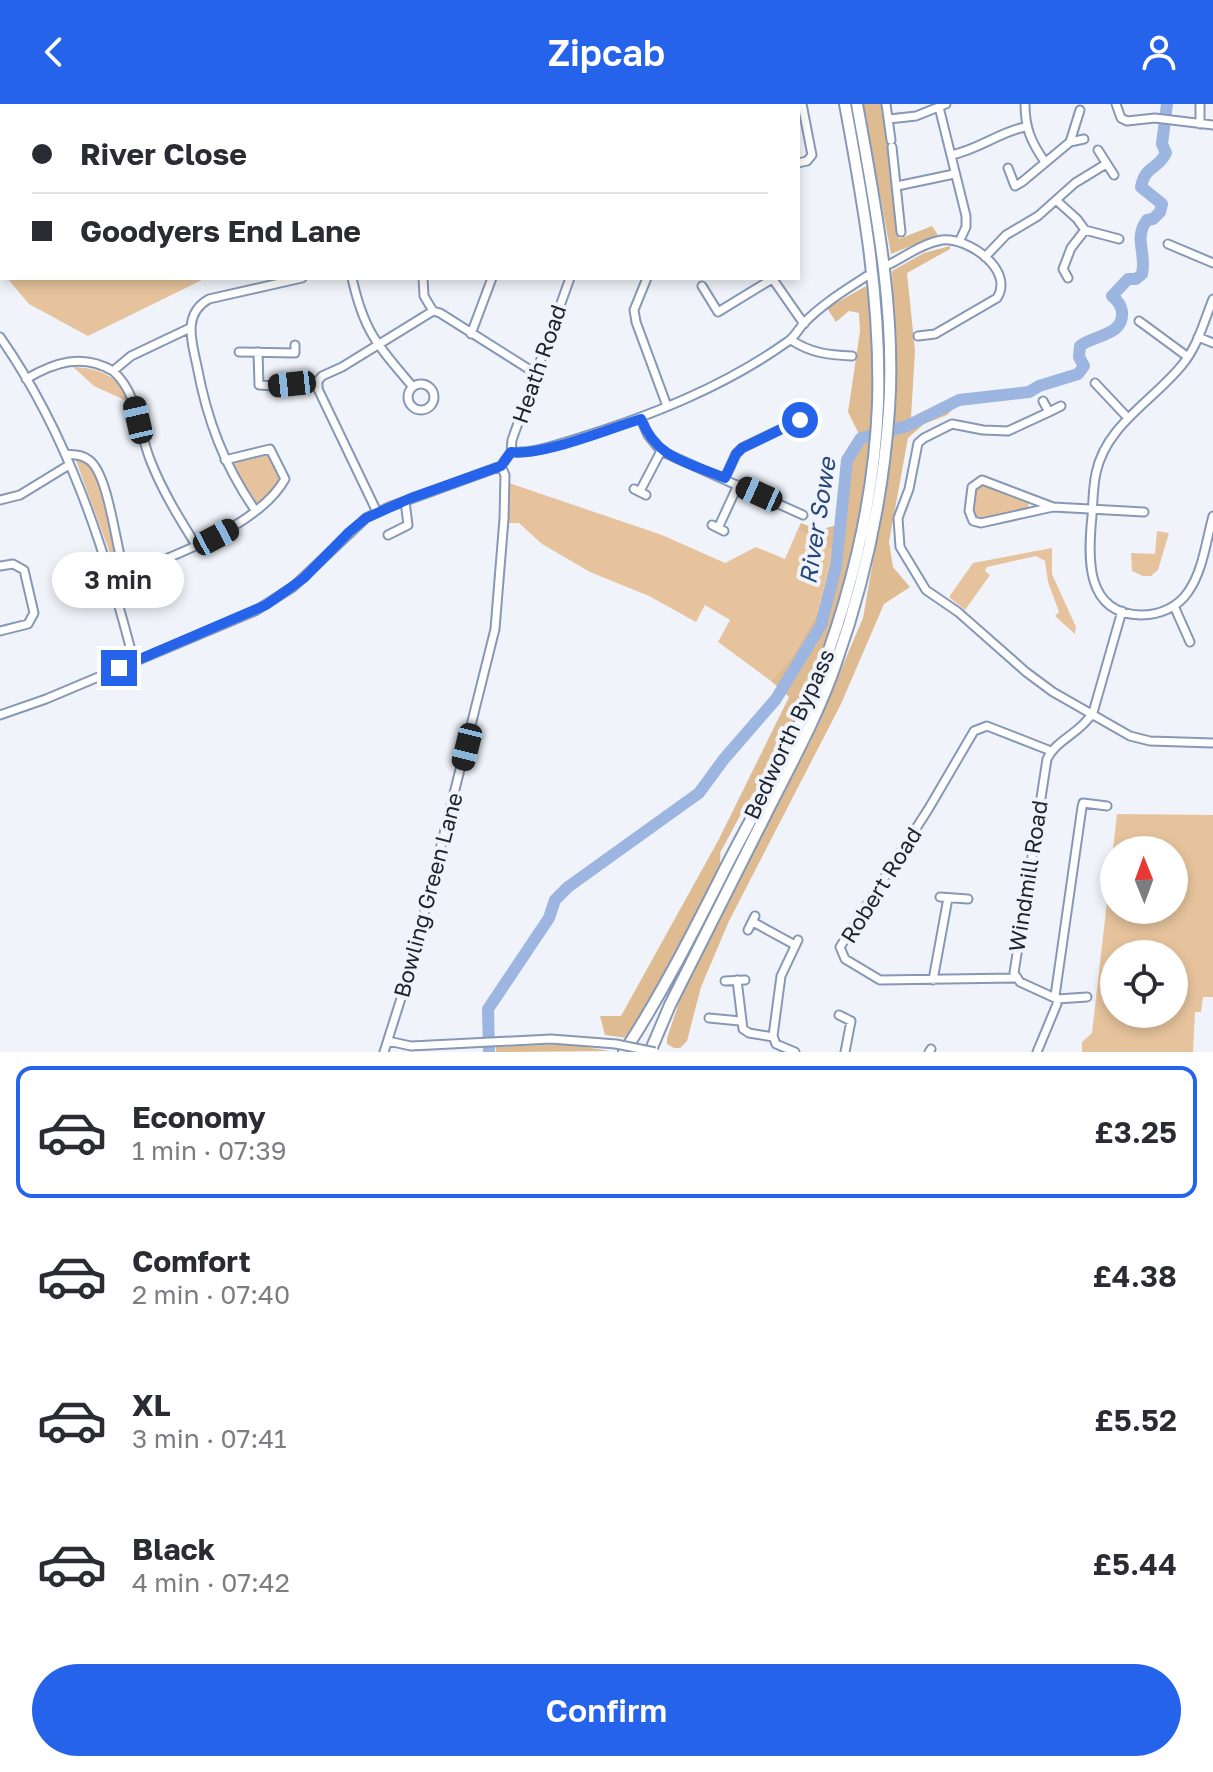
<!DOCTYPE html>
<html lang="en">
<head>
<meta charset="utf-8">
<style>
	body { margin:0; font-family:"Golos Text",sans-serif; background:#f7f7f7; color:#2b2b33; height:100vh; display:flex; flex-direction:column; font-size:30px; white-space:nowrap }
	* { box-sizing:border-box; margin:0 }
	p { font-size:26px; color:#7c7c81 }
	.icon { flex:none; width:44px; height:44px; fill:none; stroke:currentColor; stroke-width:2; stroke-linecap:round; stroke-linejoin:round }
	.map { position:relative; height:948px; overflow:hidden }
	.drawer { display:flex; flex-direction:column; background:#fff; flex:1 }
	.drawer>* { flex:none }
	.hud { position:absolute; left:0px; top:0px; width:800px; height:176px; box-shadow:0 4px 12px #0003; display:grid; align-content:center; height:176px; padding:0 32px; background:#fff }
	.needle { width:52px; rotate:359deg }
	.fabs { position:absolute; left:1100px; top:732px; display:grid; gap:16px }
	.fabs a { display:grid; place-items:center; width:88px; height:88px; border-radius:50%; background:#fff; box-shadow:0 4px 12px #0003; font-size:40px }
	.end { position:absolute; width:36px; height:36px; margin:-18px; border:10px solid #2563eb; background:#fff; box-shadow:0 0 0 4px #fff }
	.from { border-radius:50% }
	.bubble { position:absolute; height:56px; border-radius:28px; background:#fff; box-shadow:0 4px 12px #0003; font-size:26px; font-weight:600; line-height:56px; text-align:center }
	.car { position:absolute; width:24px; height:48px; margin:-24px -12px; border-radius:10px; box-shadow:0 0 6px 2px #0007; background:linear-gradient(#222 24%,#8ab4d8 0 40%,#222 0 76%,#8ab4d8 0 86%,#222 0) }
	.hud b { display:flex; align-items:center; gap:28px; height:76px; font-size:30px }
	.hud b+b { border-top:2px solid #e1e1e2 }
	.hud i { width:20px; height:20px; background:#2b2b33 }
	ul { padding:14px 0 0; list-style:none }
	li { display:flex; align-items:center; gap:24px; height:132px; margin:0 16px 12px; padding:0 16px; border:4px solid transparent; border-radius:16px }
	li div { flex:1 }
	li b { display:block; font-size:30px }
	li em { font-style:normal; font-weight:600 }
	li.selected { border-color:#2563eb }
	li>.icon { width:72px; height:72px; stroke-width:1.5 }
	.cta { display:flex; gap:16px; margin-top:auto; padding:16px 32px }
	.cta a { flex:1; height:92px; border-radius:48px; background:#2563eb; color:#fff; font-size:32px; font-weight:600; line-height:92px; text-align:center }
	header { display:flex; justify-content:space-between; align-items:center; height:104px; padding:0 32px; background:#2563eb; color:#fff; font-size:36px; font-weight:600 }
	.map>svg:first-child { display:block }
	.green { fill:#e6c39c; fill-rule:evenodd }
	.forest { fill:#dfbb92 }
	.lines { fill:none; stroke-linecap:round; stroke-linejoin:round }
	.river { stroke:#9cb6e1; stroke-width:12 }
	.minor-casing { stroke:#8698b5; stroke-width:11 }
	.highway-casing { stroke:#8698b5; stroke-width:14 }
	.minor { stroke:#fff; stroke-width:7 }
	.highway { stroke:#fff; stroke-width:10 }
	.minor-bridge-casing { stroke:#8698b5; stroke-width:11; stroke-linecap:butt }
	.minor-bridge { stroke:#fff; stroke-width:7 }
	.route { stroke:#2563eb; stroke-width:10 }
	.labels { text-anchor:middle; stroke-width:8; stroke-linejoin:round; paint-order:stroke }
	.street-label { font-size:22px; fill:#1c232e; stroke:#f0f4fa }
	.water-label { font-size:24px; font-style:italic; fill:#27467c; stroke:#f0f4fa }
</style>
</head>
<body>
<header><svg class="icon" aria-label="back" viewBox="0 0 24 24"><path d="M15 5l-7 7 7 7"/></svg>Zipcab<svg class="icon" aria-label="person" viewBox="0 0 24 24"><circle cx="12" cy="8" r="4"/><path d="M4 21q1-7 8-7t8 7"/></svg></header>
<div class="map">
<svg width="1213" height="948" viewBox="0 0 1213 948">
	<rect width="100%" height="100%" fill="#f0f4fa"/>
	<path class="green" d="M374 0H601L374 2Z
		M7 174H206L88 232 29 200Z
		M73 263C100 264 119 272 129 298L94 282Z
		M265 348 270 349 282 377 259 399H255L245 387 231 360Z
		M75 354C82 354 87 356 92 361 109 382 113 443 121 470L118 471Z
		M509 379 662 431 725 459 756 443 785 455 798 425 833 444 818 508 791 554 771 577 718 538 730 516 705 501 696 518 649 492 590 468 542 440 519 419H507Z
		M982 379 1029 397 1028 405 983 416 976 414 972 406 974 386Z
		M1157 427 1169 429 1158 466 1151 472H1143L1132 467 1131 449 1155 450Z
		M1052 444V470L1076 523 1075 530 1055 512 1059 508 1048 478 1045 457 1036 452 987 463 985 467 990 471 965 506 949 493 973 459Z
		M1117 710 1213 711V893H1203L1201 908H1195L1193 948H1082V938L1092 929ZM1114 746H1174V806H1114ZM1114 850H1174V910H1114Z"/>
	<path class="forest" d="M863 0H884L899 135 932 122 938 131 891 150Z
		M950 142V145L907 169 915 247 911 314 931 311 952 295 959 299 947 311 924 320 908 334 889 438 893 463 910 483 884 500 841 600 729 817 701 883 687 937 680 944H674L667 940V934L683 887 810 638 863 514 890 360 896 289 892 167 924 149Z
		M868 181C884 325 856 473 801 606 790 634 772 661 758 687L748 697 720 749C726 780 646 903 627 934L605 931 600 912H621L719 735 789 593 771 577 791 554 818 508 833 445 798 425 801 419 819 426 840 420 847 356 861 334 848 308 860 227 859 209 849 207 836 218 827 204Z
		M567 940 610 947 496 948V943Z"/>
	<g class="lines">
		<path class="river" d="M489 948 488 905 549 814 555 796 568 783 699 689 724 655 776 595 821 521 836 463 847 356 861 334 907 322 959 296 1029 288 1039 282 1078 270 1084 262 1079 253 1080 242C1093 231 1124 232 1122 208 1121 200 1117 196 1112 192L1128 175H1136L1142 170C1147 149 1133 135 1147 116L1153 115 1160 108 1162 100 1141 83C1146 60 1158 66 1166 49L1162 40 1167 0"/>
		<g class="minor-casing">
			<path id="minor" d="M97 0 104 2
				M311 0V2
				M723 0 724 2
				M886 0 891 36
				M1025 0C1025 24 1031 38 1045 58
				M1116 0 1121 14 1127 17 1155 14 1213 21
				M1200 0V20
				M365 2V0
				M609 2 610 0
				M939 3 966 112V123L959 138
				M889 15 916 12 946 0
				M1070 38 1084 35
				M892 43 901 128
				M1098 46 1114 71
				M951 51C978 46 999 28 1025 23
				M798 59 807 57 812 51 802 0
				M1008 64 1015 82 1022 78 1070 38 1080 6
				M897 82 954 70
				M1056 96 1077 115 1085 126 1119 135
				M1168 140 1213 159
				M985 153 1006 131 1038 112 1075 79 1106 60
				M890 160C907 151 924 139 942 136 968 133 1015 166 997 194L935 230 918 232
				M352 174C364 228 378 242 413 283
				M423 174 424 192 433 207
				M647 174 634 206 636 218 667 302
				M772 174 804 220
				M1068 174 1063 165 1071 144 1085 126
				M702 182 718 208 772 175
				M1213 195C1204 217 1198 242 1182 261 1153 297 1106 321 1096 369 1093 383 1093 397 1092 412 1088 451 1084 510 1141 511 1160 511 1178 503 1188 488 1203 467 1206 437 1213 412
				M433 207 440 209 535 269
				M1139 217 1188 253
				M471 230 492 174
				M0 233C68 330 105 445 134 558
				M1198 233 1213 239
				M791 236C811 249 828 251 852 252
				M239 248 295 249V241
				M258 248 259 281 275 282 318 277
				M113 267C139 290 138 327 151 358 163 388 179 414 196 441
				M26 275C55 258 83 249 113 267L131 252 190 224
				M318 277V285L377 408
				M318 277 322 272 342 263 433 207
				M1095 279 1128 314
				M408 293a13 13 0 1 1 26 0a13 13 0 1 1-26 0Z
				M1043 297 1049 308 1061 302
				M1049 308 1008 327 983 326 952 320 924 334 918 339 909 385 898 414 900 443 926 486 958 508 1026 568 1053 588 1130 632 1150 637 1213 639
				M797 309 803 320
				M641 315 648 331 661 347 803 411
				M511 348C532 350 556 341 576 335 650 312 724 283 787 238 794 234 798 226 803 220 821 201 845 186 867 172
				M65 350C73 351 82 350 89 356 109 370 116 445 125 471
				M501 362 511 348 512 336 570 174
				M725 374 736 350 742 344 800 316
				M634 385 646 391
				M640 387 661 347
				M0 396 20 391 69 361
				M1053 403 981 419 973 417 969 407 972 383 982 376 1053 403 1144 408
				M255 406C224 361 207 316 197 262 192 238 182 210 209 195L302 174
				M712 421 724 427
				M719 422 738 381
				M388 431 408 421 405 397
				M0 462 13 460 24 466 34 509 28 520 0 527
				M113 476C164 455 257 425 285 375L270 345 225 356
				M1174 502 1190 538
				M0 611 46 595 255 507 293 483 366 414 389 403 501 362
				M1092 612 1122 507
				M940 793 968 795
				M753 818 795 841
				M748 826 755 812
				M1015 874 880 876 845 855 840 843 929 704 974 627 987 622 1051 647
				M737 876 743 925 749 929 773 933
				M933 876 948 794
				M725 877 745 876
				M1055 892 1082 703 1083 699 1107 702
				M1087 893 1057 895 1020 878 1014 869 1047 655C1056 636 1080 629 1091 611
				M839 911 851 917 845 948
				M709 914 740 917
				M388 937 411 942 551 935 616 940
				M384 948 410 866 495 525 504 415 505 371 501 362
				M795 948 776 940 773 932 781 872 798 836
				M929 948 931 945
				M1037 948 1057 900V895"/>
		</g>
		<g class="highway-casing">
			<path id="highway" d="M624 948C664 887 696 822 729 757 757 703 788 650 811 594 848 502 874 401 878 300 881 196 864 102 845 0
				M650 948 670 901C701 838 733 775 765 712 790 662 818 612 836 559 865 477 883 392 889 306 896 203 875 101 857 0"/>
		</g>
		<use href="#minor" class="minor"/>
		<use href="#highway" class="highway"/>
		<g class="minor-bridge-casing">
			<path id="minor-bridge" d="M616 940 655 948"/>
		</g>
		<use href="#minor-bridge" class="minor-bridge"/>
	</g>
	<g class="lines">
		<path class="route" d="M119 564 266 501 304 474 349 428 366 414 411 394 501 362 511 348C544 352 608 325 641 315 657 355 687 358 725 374L736 350 742 344 800 316"/>
	</g>
	<g class="labels">
		<g class="street-label">
			<text transform="translate(539 260) rotate(-71)" y="8">Heath Road</text>
			<text transform="translate(789 630) rotate(-65)" y="8">Bedworth Bypass</text>
			<text transform="translate(1028 772) rotate(-81)" y="8">Windmill Road</text>
			<text transform="translate(881 781) rotate(-58)" y="8">Robert Road</text>
			<text transform="translate(428 791) rotate(-75)" y="8">Bowling Green Lane</text>
		</g>
		<g class="water-label">
			<text transform="translate(818 417) rotate(-81)" y="8">River Sowe</text>
		</g>
	</g>
</svg>
<div class="fabs">
<a><svg class="needle" viewBox="-14 -14 28 28"><path d="M0-13l5 13h-10z" fill="#e53935"/><path d="M0 13l5-13h-10z" fill="#7c7c81"/></svg></a>
<a><svg class="icon" aria-label="locate" viewBox="0 0 24 24"><circle cx="12" cy="12" r="6"/><path d="M12 2v4M12 18v4M2 12h4M18 12h4"/></svg></a>
</div>
<i class="end from" style="left:800px;top:316px"></i>
<i class="end" style="left:119px;top:564px"></i>
<div class="bubble" style="left:52px;top:448px;width:132px">3 min</div>
<i class="car" style="left:292px;top:280px;rotate:264deg"></i>
<i class="car" style="left:138px;top:316px;rotate:347deg"></i>
<i class="car" style="left:759px;top:390px;rotate:294deg"></i>
<i class="car" style="left:216px;top:433px;rotate:62deg"></i>
<i class="car" style="left:467px;top:643px;rotate:194deg"></i>
<div class="hud">
<b><i class="from"></i>River Close</b>
<b><i></i>Goodyers End Lane</b>
</div>
</div>
<section class="drawer">
<ul>
<li class="selected"><svg class="icon" aria-label="car" viewBox="0 0 24 24"><path d="M5 17H2v-5l4-1 3-4h7l3 4 3 1v5h-3M9 17h6M6 11h13"/><circle cx="7" cy="17" r="2"/><circle cx="17" cy="17" r="2"/></svg><div><b>Economy</b><p>1 min · 07:39</p></div><em>£3.25</em></li>
<li><svg class="icon" aria-label="car" viewBox="0 0 24 24"><path d="M5 17H2v-5l4-1 3-4h7l3 4 3 1v5h-3M9 17h6M6 11h13"/><circle cx="7" cy="17" r="2"/><circle cx="17" cy="17" r="2"/></svg><div><b>Comfort</b><p>2 min · 07:40</p></div><em>£4.38</em></li>
<li><svg class="icon" aria-label="car" viewBox="0 0 24 24"><path d="M5 17H2v-5l4-1 3-4h7l3 4 3 1v5h-3M9 17h6M6 11h13"/><circle cx="7" cy="17" r="2"/><circle cx="17" cy="17" r="2"/></svg><div><b>XL</b><p>3 min · 07:41</p></div><em>£5.52</em></li>
<li><svg class="icon" aria-label="car" viewBox="0 0 24 24"><path d="M5 17H2v-5l4-1 3-4h7l3 4 3 1v5h-3M9 17h6M6 11h13"/><circle cx="7" cy="17" r="2"/><circle cx="17" cy="17" r="2"/></svg><div><b>Black</b><p>4 min · 07:42</p></div><em>£5.44</em></li>
</ul>
<div class="cta"><a>Confirm</a></div>
</section>
</body>
</html>
